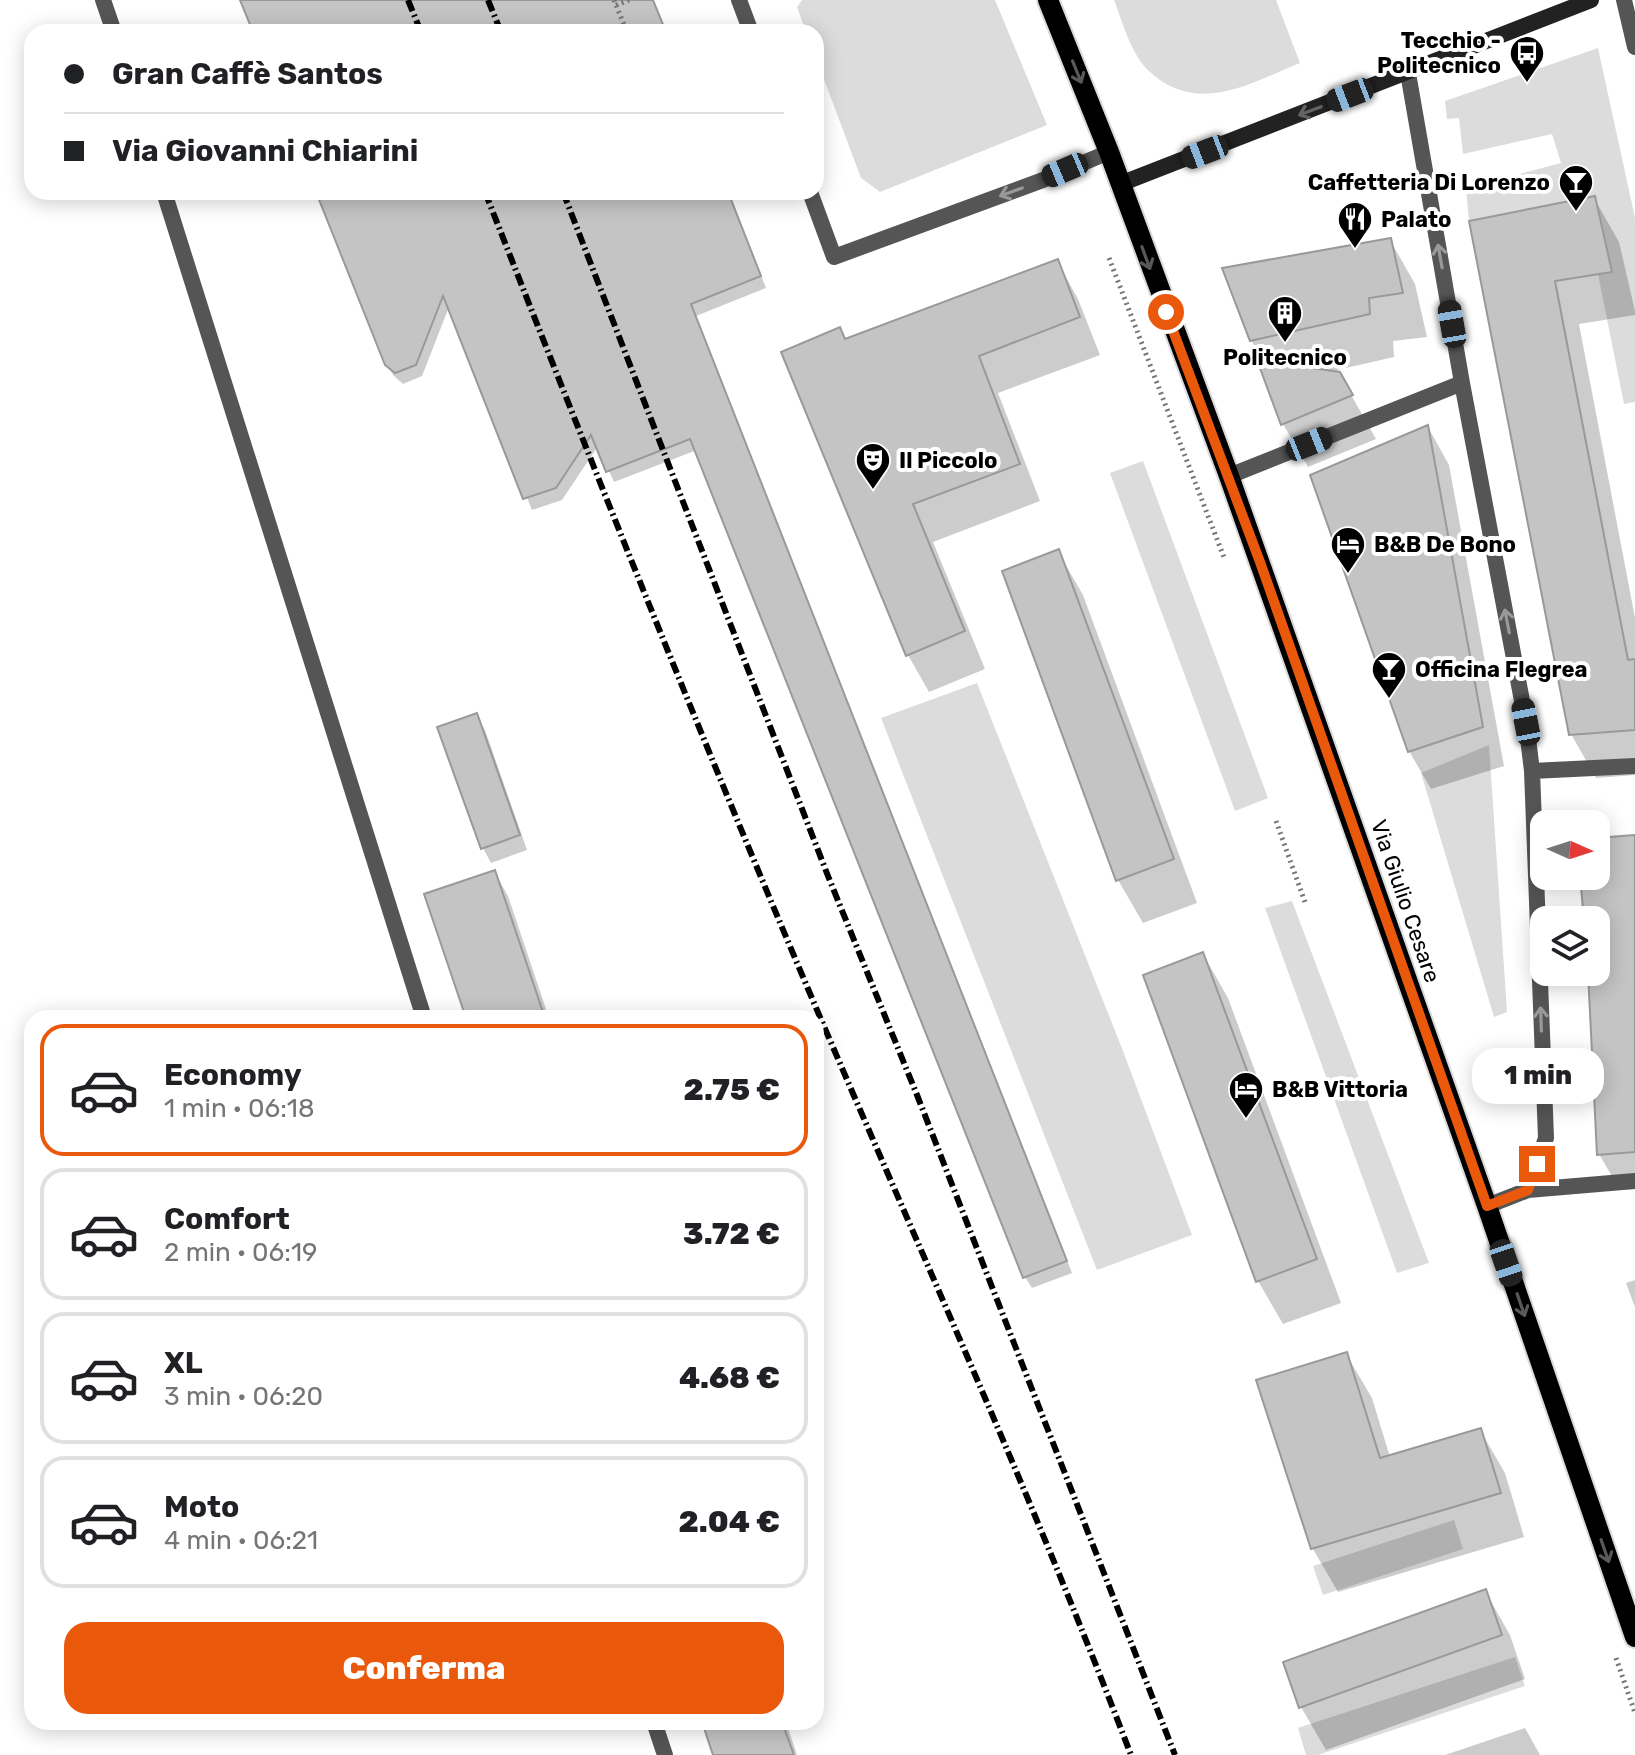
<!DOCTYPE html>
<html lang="it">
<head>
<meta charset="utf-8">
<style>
	body { margin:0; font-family:Rubik,sans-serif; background:#f2f2f2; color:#202124; height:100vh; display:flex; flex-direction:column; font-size:30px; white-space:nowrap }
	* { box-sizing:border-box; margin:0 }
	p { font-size:26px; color:#757577 }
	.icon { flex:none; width:44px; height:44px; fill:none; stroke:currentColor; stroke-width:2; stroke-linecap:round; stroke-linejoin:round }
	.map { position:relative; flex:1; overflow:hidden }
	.sheet { position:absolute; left:24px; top:1010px; width:800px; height:720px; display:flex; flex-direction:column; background:#fff; border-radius:24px; box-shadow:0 4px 20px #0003 }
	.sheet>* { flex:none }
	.hud { position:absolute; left:24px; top:24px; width:800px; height:176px; border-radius:24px; box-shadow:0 4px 20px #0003; display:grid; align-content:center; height:176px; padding:0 40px; background:#fff }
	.needle { width:52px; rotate:93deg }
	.controls { position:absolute; left:1530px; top:810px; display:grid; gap:16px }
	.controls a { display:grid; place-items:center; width:80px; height:80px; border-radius:16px; background:#fff; box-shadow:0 4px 20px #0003; font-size:40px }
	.end { position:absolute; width:36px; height:36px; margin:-18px; border:10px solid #ea580c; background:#fff; box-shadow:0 0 0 4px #fff }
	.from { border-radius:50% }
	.bubble { position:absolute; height:56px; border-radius:24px; background:#fff; box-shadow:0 4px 20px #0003; font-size:26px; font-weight:800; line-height:56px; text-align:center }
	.car { position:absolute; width:24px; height:48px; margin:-24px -12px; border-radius:10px; box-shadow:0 0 6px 2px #0007; background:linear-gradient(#222 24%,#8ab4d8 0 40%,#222 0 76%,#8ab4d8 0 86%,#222 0) }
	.hud b { display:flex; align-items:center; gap:28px; height:76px; font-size:30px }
	.hud b+b { border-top:2px solid #e0e0e0 }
	.hud i { width:20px; height:20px; background:#202124 }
	ul { padding:14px 0 0; list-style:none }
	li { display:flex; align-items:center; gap:24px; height:132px; margin:0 16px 12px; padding:0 24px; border:4px solid #e0e0e0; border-radius:24px }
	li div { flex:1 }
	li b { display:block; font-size:30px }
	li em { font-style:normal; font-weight:800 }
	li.on { border-color:#ea580c }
	li>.icon { width:72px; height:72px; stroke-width:1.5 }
	.action { display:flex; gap:16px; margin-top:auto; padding:16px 40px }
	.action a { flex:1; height:92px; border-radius:24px; background:#ea580c; color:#fff; font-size:32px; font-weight:800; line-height:92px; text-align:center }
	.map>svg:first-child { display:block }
	.green { fill:#dcdcdc }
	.shadow { fill:#0003 }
	.building { fill:#c4c4c4; stroke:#999; stroke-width:2 }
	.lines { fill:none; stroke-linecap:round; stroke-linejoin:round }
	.primary-casing { stroke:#dbdbdb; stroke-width:24 }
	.path { stroke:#777; stroke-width:5; stroke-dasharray:2 4; stroke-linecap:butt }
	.service { stroke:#555; stroke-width:16 }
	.minor { stroke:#555; stroke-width:16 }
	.secondary { stroke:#222; stroke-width:16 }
	.primary { stroke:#000; stroke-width:20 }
	.rail { stroke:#000; stroke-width:6; stroke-dasharray:12 4 2 4; stroke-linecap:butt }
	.oneway { stroke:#595959 }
	.oneway2 { stroke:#646464 }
	.oneway3 { stroke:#999 }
	.route { stroke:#ea580c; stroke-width:10 }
	.labels { text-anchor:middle; stroke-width:8; stroke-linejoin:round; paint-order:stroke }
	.poi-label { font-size:22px; font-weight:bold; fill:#000; stroke:#fff; text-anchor:start }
	.street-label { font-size:22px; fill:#000; stroke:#fff }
</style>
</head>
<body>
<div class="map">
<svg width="1635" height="1755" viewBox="0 0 1635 1755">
	<rect width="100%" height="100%" fill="#fff"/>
	<path class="green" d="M802 0H995L1047 125 880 192 861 178 816 58V32H806L797 7Z
		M1114 0H1276L1300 63C1251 83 1198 116 1150 72 1131 55 1123 23 1114 0Z
		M1598 48 1635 218V402L1624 404 1598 274 1612 271 1595 197 1469 221 1466 188 1561 163 1552 134 1463 154 1459 118 1447 119 1445 101Z
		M1143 461 1268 798 1235 811 1110 473Z
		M977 683 1123 1051 1192 1235 1097 1270 881 718Z
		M1489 745 1507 1012 1494 1017 1421 773Z
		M1292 901 1429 1263 1397 1273 1265 908Z
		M1454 1520 1463 1549 1323 1595 1313 1566Z
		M1515 1657 1525 1686 1318 1755H1306L1298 1728Z"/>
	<path class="shadow" d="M318 192H729L766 288 696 316 1072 1273 1032 1288 1025 1277 697 450 614 482 598 446 562 500 532 510 449 307 422 376 403 384 394 376 386 364Z
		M1594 198 1619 242 1635 311V315L1579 324 1635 618V775L1596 778 1571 734 1471 222Z
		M1390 240 1415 284 1427 337 1393 341 1394 357 1337 370 1376 439 1308 467 1283 424 1265 364 1251 340Z
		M1057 261 1078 299 1100 355 998 393 1040 501 933 542 985 669 929 692 908 655 846 341Z
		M1428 427 1449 465 1504 766 1431 789 1409 751Z
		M1058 552 1083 595 1197 903 1143 923 1118 880Z
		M476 715 485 730 527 850 491 863 483 848Z
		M1635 837V1189L1620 1190 1599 1154 1588 972H1596V920H1585L1582 876H1596V840Z
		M495 873 508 896 549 1018H468Z
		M1203 954 1228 998 1341 1303 1283 1324 1258 1281Z
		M1635 1280V1307L1626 1283Z
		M1346 1354 1372 1398 1390 1457 1480 1430 1505 1473 1524 1537 1338 1592 1313 1549 1258 1381Z
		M1485 1591 1510 1635 1525 1679 1326 1750 1301 1707Z
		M705 1722H786L797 1755H716Z
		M1525 1728 1540 1755H1445Z"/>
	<path class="building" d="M240 0H653L666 32H253Z
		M316 192H728L761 276 691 304 1067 1261 1023 1278 690 439 606 472 591 435 556 488 523 499 443 296 416 365 395 373 385 365Z
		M1595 196 1612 272 1555 281 1628 660 1635 659V730L1569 735 1469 221Z
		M1391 238 1403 293 1369 298 1370 314 1250 341 1222 268Z
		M1058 259 1080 317 979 356 1020 464 913 504 965 631 906 656 781 352 840 327 845 339Z
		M1257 360 1340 372 1353 395 1281 425Z
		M1428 425 1483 727 1408 752 1310 475Z
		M1059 549 1174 859 1116 881 1002 571Z
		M477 713 520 835 481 849 437 727Z
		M1635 835V1152L1597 1155 1588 972H1596V920H1584L1580 876H1596V838Z
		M495 870 545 1018H466L424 894Z
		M1203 952 1317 1259 1256 1282 1143 975Z
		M1347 1352 1380 1458 1481 1428 1501 1493 1311 1549 1256 1380Z
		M1486 1589 1502 1635 1299 1708 1283 1662Z
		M702 1722H782L794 1755H713Z"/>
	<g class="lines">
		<g class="primary-casing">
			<path id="primary" d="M1048 0 1109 152 1229 476 1487 1206 1635 1637"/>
		</g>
		<path class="path" d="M614 0 627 32
			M616 5 629 0
			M1109 258 1225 560
			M1276 821 1306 905
			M1616 1658 1635 1713"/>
		<path class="service" d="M103 0 114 32
			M739 0 751 32
			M164 192 424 1018
			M810 192 834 257 1043 180 1109 152
			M654 1722 665 1755"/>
		<path class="minor" d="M1624 0 1635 47
			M1408 73 1462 383 1526 722 1532 771 1546 1138 1528 1190 1487 1206
			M1229 476 1462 383
			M1532 771 1635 766
			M1528 1190 1635 1181"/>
		<path class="secondary" d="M1120 184 1591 0"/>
		<use href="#primary" class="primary"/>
		<path class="rail" d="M408 0 421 32
			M488 0 501 32
			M485 192C592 464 700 735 814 1003 921 1253 1034 1501 1131 1755
			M563 192 828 876 917 1095 1175 1755"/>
	</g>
	<defs><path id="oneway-shaft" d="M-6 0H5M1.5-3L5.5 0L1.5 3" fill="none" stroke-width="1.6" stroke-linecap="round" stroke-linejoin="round" transform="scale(2)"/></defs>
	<g class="oneway">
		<use href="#oneway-shaft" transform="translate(1077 72) rotate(68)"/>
		<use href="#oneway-shaft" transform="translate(1146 258) rotate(70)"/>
		<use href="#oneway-shaft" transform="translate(1521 1305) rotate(71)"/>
		<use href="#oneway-shaft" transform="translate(1605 1551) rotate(71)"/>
	</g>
	<use class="oneway2" href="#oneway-shaft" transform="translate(1310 111) rotate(159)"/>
	<g class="oneway3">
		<use href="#oneway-shaft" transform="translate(1011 192) rotate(160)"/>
		<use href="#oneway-shaft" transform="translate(1440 256) rotate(-100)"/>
		<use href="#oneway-shaft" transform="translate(1507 621) rotate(-101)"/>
		<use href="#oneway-shaft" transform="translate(1541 1019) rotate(-92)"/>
	</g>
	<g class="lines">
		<path class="route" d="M1166 312 1260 562 1487 1206 1528 1190 1537 1164"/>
	</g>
	<defs>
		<g id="bus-pin" transform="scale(1.8)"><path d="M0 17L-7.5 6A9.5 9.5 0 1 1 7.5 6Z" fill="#000" stroke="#fff"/><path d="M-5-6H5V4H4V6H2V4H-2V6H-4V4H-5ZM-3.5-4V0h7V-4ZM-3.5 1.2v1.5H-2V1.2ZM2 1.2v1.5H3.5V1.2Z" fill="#fff"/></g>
		<g id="bar-pin" transform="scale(1.8)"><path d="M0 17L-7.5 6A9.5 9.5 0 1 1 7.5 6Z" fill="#000" stroke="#fff"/><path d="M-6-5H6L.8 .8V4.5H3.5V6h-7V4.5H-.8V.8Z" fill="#fff"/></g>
		<g id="restaurant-pin" transform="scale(1.8)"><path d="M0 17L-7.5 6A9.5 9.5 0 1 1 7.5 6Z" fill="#000" stroke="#fff"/><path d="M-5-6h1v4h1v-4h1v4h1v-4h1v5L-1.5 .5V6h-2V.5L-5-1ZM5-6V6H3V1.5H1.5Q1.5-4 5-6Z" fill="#fff"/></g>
		<g id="building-pin" transform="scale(1.8)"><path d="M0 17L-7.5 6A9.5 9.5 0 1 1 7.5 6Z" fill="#000" stroke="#fff"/><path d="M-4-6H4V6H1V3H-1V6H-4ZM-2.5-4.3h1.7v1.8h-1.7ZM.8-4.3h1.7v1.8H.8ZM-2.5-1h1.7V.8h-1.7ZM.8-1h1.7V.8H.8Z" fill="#fff"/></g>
		<g id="theatre-pin" transform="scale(1.8)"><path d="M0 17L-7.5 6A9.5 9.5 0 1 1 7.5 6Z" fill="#000" stroke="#fff"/><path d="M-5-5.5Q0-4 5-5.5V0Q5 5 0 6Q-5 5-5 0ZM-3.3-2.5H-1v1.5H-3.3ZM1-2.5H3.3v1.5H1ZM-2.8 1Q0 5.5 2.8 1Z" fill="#fff"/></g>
		<g id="hotel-pin" transform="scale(1.8)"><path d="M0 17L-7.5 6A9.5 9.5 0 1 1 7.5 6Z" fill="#000" stroke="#fff"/><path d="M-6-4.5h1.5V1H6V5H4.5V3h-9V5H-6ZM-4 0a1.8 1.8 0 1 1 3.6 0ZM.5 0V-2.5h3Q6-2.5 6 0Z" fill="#fff"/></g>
	</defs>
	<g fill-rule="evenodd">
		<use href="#bus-pin" x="1527" y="53"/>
		<use href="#bar-pin" x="1576" y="182"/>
		<use href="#restaurant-pin" x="1355" y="219"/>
		<use href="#building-pin" x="1285" y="313"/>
		<use href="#theatre-pin" x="873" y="460"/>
		<use href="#hotel-pin" x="1348" y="544"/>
		<use href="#bar-pin" x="1389" y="669"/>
		<use href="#hotel-pin" x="1246" y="1089"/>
	</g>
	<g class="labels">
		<g class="poi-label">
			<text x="1501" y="48" text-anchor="end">Tecchio -<tspan x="1501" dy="25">Politecnico</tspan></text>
			<text x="1550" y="190" text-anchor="end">Caffetteria Di Lorenzo</text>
			<text x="1381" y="227">Palato</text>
			<text x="1285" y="365" text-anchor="middle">Politecnico</text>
			<text x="899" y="468">Il Piccolo</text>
			<text x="1374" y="552">B&amp;B De Bono</text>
			<text x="1415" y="677">Officina Flegrea</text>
			<text x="1272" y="1097">B&amp;B Vittoria</text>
		</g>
		<g class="street-label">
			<text transform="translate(1406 901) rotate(71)" y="8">Via Giulio Cesare</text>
		</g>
	</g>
</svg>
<div class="controls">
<a><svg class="needle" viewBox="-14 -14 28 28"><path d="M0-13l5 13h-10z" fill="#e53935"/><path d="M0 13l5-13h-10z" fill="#757577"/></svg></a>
<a><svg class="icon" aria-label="layers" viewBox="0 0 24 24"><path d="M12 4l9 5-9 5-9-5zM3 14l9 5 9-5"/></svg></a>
</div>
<i class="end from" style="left:1166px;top:312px"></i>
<i class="end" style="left:1537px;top:1164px"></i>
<div class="bubble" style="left:1472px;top:1048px;width:132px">1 min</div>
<i class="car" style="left:1350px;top:95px;rotate:249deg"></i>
<i class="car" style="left:1205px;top:152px;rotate:249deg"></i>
<i class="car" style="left:1065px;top:170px;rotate:247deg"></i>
<i class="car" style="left:1452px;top:324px;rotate:350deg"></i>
<i class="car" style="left:1309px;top:444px;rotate:68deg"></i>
<i class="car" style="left:1526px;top:722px;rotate:349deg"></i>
<i class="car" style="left:1506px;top:1263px;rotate:161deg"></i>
<div class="hud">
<b><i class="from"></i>Gran Caffè Santos</b>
<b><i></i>Via Giovanni Chiarini</b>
</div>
<section class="sheet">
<ul>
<li class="on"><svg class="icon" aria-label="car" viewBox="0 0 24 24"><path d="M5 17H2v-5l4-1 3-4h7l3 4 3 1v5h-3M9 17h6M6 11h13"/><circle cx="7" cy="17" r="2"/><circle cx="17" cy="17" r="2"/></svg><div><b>Economy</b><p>1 min · 06:18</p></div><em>2.75 €</em></li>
<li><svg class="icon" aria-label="car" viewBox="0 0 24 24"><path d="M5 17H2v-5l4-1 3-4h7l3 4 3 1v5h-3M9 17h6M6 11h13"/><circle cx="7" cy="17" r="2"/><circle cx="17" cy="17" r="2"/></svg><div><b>Comfort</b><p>2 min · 06:19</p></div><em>3.72 €</em></li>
<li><svg class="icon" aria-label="car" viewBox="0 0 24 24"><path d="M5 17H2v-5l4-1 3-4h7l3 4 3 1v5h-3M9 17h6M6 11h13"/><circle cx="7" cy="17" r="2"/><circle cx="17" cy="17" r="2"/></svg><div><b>XL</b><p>3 min · 06:20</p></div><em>4.68 €</em></li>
<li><svg class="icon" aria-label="car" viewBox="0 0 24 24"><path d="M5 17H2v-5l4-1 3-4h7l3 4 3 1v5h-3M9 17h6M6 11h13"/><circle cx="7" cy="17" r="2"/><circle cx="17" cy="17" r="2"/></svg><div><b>Moto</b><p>4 min · 06:21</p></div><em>2.04 €</em></li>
</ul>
<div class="action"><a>Conferma</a></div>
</section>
</div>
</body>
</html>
